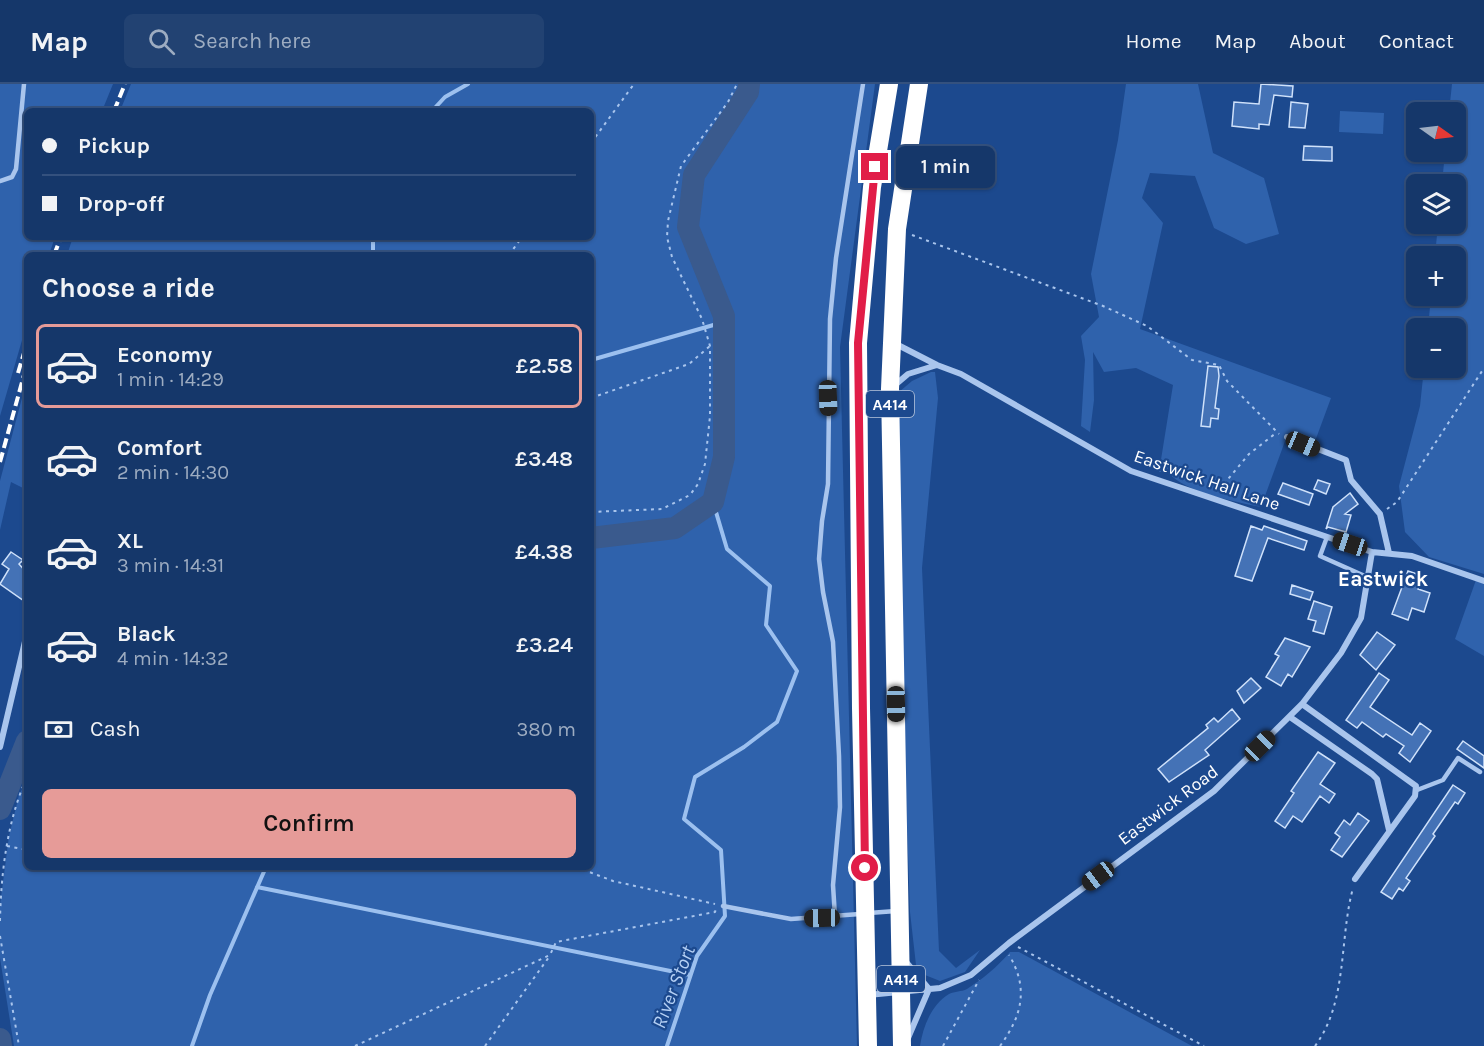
<!DOCTYPE html>
<html lang="en">
<head>
<meta charset="utf-8">
<style>
	body { margin:0; font-family:Karla,sans-serif; background:#224272; color:#f1f3f6; height:100vh; display:flex; flex-direction:column; font-size:22px; white-space:nowrap }
	* { box-sizing:border-box; margin:0 }
	p { font-size:20px; color:#9dacc1 }
	.icon { flex:none; width:33px; height:33px; fill:none; stroke:currentColor; stroke-width:2; stroke-linecap:round; stroke-linejoin:round }
	.map { position:relative; flex:1; overflow:hidden }
	.drawer { position:absolute; left:24px; top:168px; width:570px; height:618px; display:flex; flex-direction:column; background:#15376a; border-radius:9px; box-shadow:0 2px 4px #0004,0 0 0 2px #34517e }
	.drawer>* { flex:none }
	.banner { position:absolute; left:24px; top:24px; width:570px; height:132px; border-radius:9px; box-shadow:0 2px 4px #0004,0 0 0 2px #34517e; display:grid; align-content:center; height:132px; padding:0 18px; background:#15376a }
	.needle { width:39px; rotate:104deg }
	.buttons { position:absolute; left:1406px; top:18px; display:grid; gap:12px }
	.buttons a { display:grid; place-items:center; width:60px; height:60px; border-radius:9px; background:#15376a; box-shadow:0 2px 4px #0004,0 0 0 2px #34517e; font-size:30px }
	.end { position:absolute; width:27px; height:27px; margin:-14px; border:8px solid #e11d48; background:#fff; box-shadow:0 0 0 3px #fff }
	.from { border-radius:50% }
	.bubble { position:absolute; height:42px; border-radius:9px; background:#15376a; box-shadow:0 2px 4px #0004,0 0 0 2px #34517e; font-size:20px; font-weight:600; line-height:42px; text-align:center }
	.car { position:absolute; width:18px; height:36px; margin:-18px -9px; border-radius:8px; box-shadow:0 0 4px 2px #0007; background:linear-gradient(#222 24%,#8ab4d8 0 40%,#222 0 76%,#8ab4d8 0 86%,#222 0) }
	.banner b { display:flex; align-items:center; gap:21px; height:57px; font-size:22px }
	.banner b+b { border-top:2px solid #34517e }
	.banner i { width:15px; height:15px; background:#f1f3f6 }
	ul { padding:0; list-style:none }
	li { display:flex; align-items:center; gap:18px; height:84px; margin:0 12px 9px; padding:0 6px; border:3px solid transparent; border-radius:9px }
	li div { flex:1 }
	li b { display:block; font-size:22px }
	li em { font-style:normal; font-weight:600 }
	li.active { border-color:#e69b98 }
	li>.icon { width:54px; height:54px; stroke-width:1.5 }
	h2 { padding:0 18px; font-size:27px; line-height:72px }
	.pay { display:flex; align-items:center; gap:15px; height:66px; padding:0 18px; font-size:22px }
	.pay p { margin-inline-start:auto }
	.primary-button { display:flex; gap:12px; margin-top:auto; padding:12px 18px }
	.primary-button a { flex:1; height:69px; border-radius:9px; background:#e69b98; color:#111; font-size:24px; font-weight:600; line-height:69px; text-align:center }
	header { display:flex; align-items:center; gap:36px; box-sizing:border-box; height:84px; padding:0 30px; background:#15376a; border-bottom:2px solid #34517e }
	header strong { font-size:28px }
	nav { display:flex; gap:33px; margin-inline-start:auto; font-size:21px }
	.search { width:420px; height:54px; background:#224272; display:flex; align-items:center; gap:15px; box-sizing:border-box; padding:0 21px; border-radius:9px; color:#9dacc1; font-size:22px }
	.map>svg:first-child { display:block }
	.green { fill:#2f62ac }
	.lines { fill:none; stroke-linecap:round; stroke-linejoin:round }
	.stream { stroke:#9cc0ef; stroke-width:4 }
	.river { stroke:#3a5a8d; stroke-width:22 }
	.building { fill:#4472b6; stroke:#cfe1fa; stroke-width:1.5 }
	.path { stroke:#a9c5ed; stroke-width:2; stroke-dasharray:3 4.5; stroke-linecap:butt }
	.lane { stroke:#a9c5ed; stroke-width:4.5 }
	.street { stroke:#a9c5ed; stroke-width:6 }
	.highway { stroke:#fff; stroke-width:18 }
	.rail { stroke:#fff; stroke-width:4; stroke-dasharray:10 4.5; stroke-linecap:butt }
	.route { stroke:#e11d48; stroke-width:8 }
	.labels { text-anchor:middle; stroke-width:4.5; stroke-linejoin:round; paint-order:stroke }
	.shield { fill:#1c498e; stroke:#bbc8dd; stroke-width:1.5 }
	.shield-label { font-size:16px; font-weight:bold; fill:#fff }
	.street-label { font-size:18px; fill:#fff; stroke:#1c498e }
	.water-label { font-size:20px; font-style:italic; fill:#b5d0f5; stroke:#1c498e }
	.quarter-label { font-size:21px; font-weight:bold; fill:#fff; stroke:#1c498e }
</style>
</head>
<body>
<header>
<strong>Map</strong>
<div class="search"><svg class="icon" aria-label="search" viewBox="0 0 24 24"><circle cx="10" cy="10" r="6"/><path d="M15 15l6 6"/></svg>Search here</div>
<nav><a>Home</a><a>Map</a><a>About</a><a>Contact</a></nav>
</header>
<div class="map">
<svg width="1484" height="962" viewBox="0 0 1484 962">
	<rect width="100%" height="100%" fill="#1c498e"/>
	<path class="green" d="M0 0H113L102 27H27V153H55L49 171H27V239L0 332Z
		M131 0H875L840 263 857 962H14L0 874V821L9 752 19 711 27 696V783H591V171H67L73 153H591V27H120Z
		M1126 0H1198L1213 69 1264 94 1279 150 1246 160 1214 144 1195 92 1150 89 1142 114 1163 139 1140 245 1331 314 1314 360 1288 349 1261 423C1237 418 1183 408 1168 388H1159L1173 301 1136 284 1104 288 1093 268 1094 316 1090 348 1081 342 1085 276 1081 252 1099 233 1091 190 1118 56Z
		M1452 0H1484V490L1429 473 1405 448 1399 402 1420 322 1424 284H1455V244H1428L1431 212H1455V172H1435L1438 140H1455V100H1442L1445 68H1455V28H1449Z
		M1340 27 1384 29 1383 50 1339 48Z
		M931 288H935L938 314 922 484 939 867 956 884 980 866 965 888 940 897 925 891 916 881 910 828 900 535 899 308 912 297Z
		M27 295V406L11 398 0 446V397Z
		M1476 496 1484 500V572L1455 555Z
		M1010 868H1019L1192 962H920C923 943 931 921 949 910 955 907 961 908 967 905 984 894 997 883 1010 868Z"/>
	<g class="lines">
		<path class="stream" d="M432 27 445 13 468 0
			M373 171V153
			M591 276 724 238
			M26 657 27 652
			M257 803 690 891
			M192 962 210 911 266 783
			M667 962 697 872 725 832 721 766 684 735 695 693 744 663 777 638 797 587 766 541 770 502 727 465 713 418"/>
		<path class="river" d="M591 454 675 444 713 418 724 373V232L688 143 694 91 748 8 749 0
			M0 725 27 657
			M0 955 1 962"/>
	</g>
	<path class="building" d="M1261 0 1293 2 1292 13 1274 11 1269 41 1259 40V45L1232 42 1234 18 1259 20Z
		M1291 18 1308 20 1305 44 1289 43Z
		M1304 62 1332 63V77L1303 76Z
		M1208 282 1218 283 1219 292 1215 324 1219 325 1218 335 1211 334 1210 343 1201 342Z
		M1318 396 1330 400 1326 410 1314 405Z
		M1283 399 1313 410 1309 421 1278 410Z
		M1350 409 1358 420 1345 430 1351 431 1346 448 1328 443 1326 445 1333 423Z
		M1251 442 1262 446 1264 442 1307 457 1304 466 1268 454 1252 497 1235 492Z
		M11 468 23 476 19 480 27 489V519L0 500 9 485 2 480Z
		M1408 487 1423 492 1418 505 1430 509 1424 528 1412 524 1408 536 1392 530Z
		M1292 501 1313 508 1310 516 1290 510Z
		M1314 517 1332 523 1324 550 1313 547 1316 537 1308 535Z
		M1377 548 1395 561 1376 586 1360 571Z
		M1285 554 1310 563 1292 593 1288 590 1281 602 1266 593 1279 572 1275 570Z
		M1379 589 1389 596 1370 623 1412 651 1420 639 1431 647 1410 678 1399 669 1404 662 1386 650 1383 653 1362 638 1357 644 1346 636Z
		M1251 594 1261 604 1244 619 1237 607Z
		M1232 625 1240 635 1205 666 1209 671 1169 698 1158 685 1208 644 1206 641 1214 634 1218 638Z
		M1463 657 1484 672V684L1457 665Z
		M1318 668 1335 679 1320 700 1335 710 1329 719 1320 712 1302 738 1293 732 1285 744 1275 737 1294 709 1291 707Z
		M1453 701 1465 709 1458 720 1455 718 1433 750 1435 752 1406 794 1410 797 1403 807 1399 804 1392 815 1381 808Z
		M1358 729 1369 737 1342 773 1331 766 1340 753 1335 749 1344 736 1350 741Z"/>
	<g class="lines">
		<path class="path" d="M591 59 634 0
			M912 151 1103 222 1147 242 1192 276 1219 281 1227 297 1279 350
			M509 171 522 153
			M591 314 689 280 710 262
			M1219 406 1249 370 1276 349
			M1387 425 1397 418 1484 284
			M591 428 662 425 690 411 698 400 705 380 710 332V262L702 235 672 173 667 153 668 137 681 82 728 18 737 0
			M7 762 22 765
			M576 783 613 797 715 820
			M0 837C1 789 7 737 27 693
			M0 852 19 962
			M1018 863 1204 962
			M355 962 550 871 556 858 715 828 716 825
			M485 962 549 873
			M943 962 979 896
			M1000 962C1022 932 1029 904 1009 871
			M1315 962C1348 918 1339 855 1353 804"/>
		<path class="lane" d="M0 97 12 93 16 85 24 0
			M1327 453 1320 472 1367 493
			M1417 706 1443 696 1458 674 1480 688
			M723 822 791 835 860 830
			M869 829 896 827
			M835 833 833 801 840 723 839 672 833 558 823 508 819 475 822 437 828 400 830 235 836 174 863 0"/>
		<path class="street" d="M896 260 937 281 961 290 1131 387 1372 468 1412 472 1484 497
			M895 301 908 290 937 281
			M1287 353 1346 376 1351 396 1380 430 1389 469
			M1302 620 1416 702 1415 712 1355 795
			M1290 633 1372 690 1377 695 1389 746
			M0 663 27 549
			M906 878 929 905 908 954
			M868 911 940 904 971 891 1009 859 1214 707 1302 620 1341 569 1361 534 1372 468"/>
		<path class="highway" d="M868 962 861 624 858 259 872 103 889 0
			M902 962 890 305 897 145 919 0"/>
		<path class="rail" d="M114 27 125 0
			M54 171 61 153
			M18 289 27 259
			M0 378 27 280"/>
	</g>
	<g class="lines">
		<path class="route" d="M865 784 858 259 875 83"/>
	</g>
	<g class="labels">
		<g class="shield">
			<rect x="866" y="307" width="48" height="26" rx="4.5"/>
			<rect x="877" y="882" width="48" height="26" rx="4.5"/>
		</g>
		<g class="shield-label">
			<text x="890" y="326">A414</text>
			<text x="901" y="901">A414</text>
		</g>
		<g class="street-label">
			<text transform="translate(1207 396) rotate(19)" y="6">Eastwick Hall Lane</text>
			<text transform="translate(1168 721) rotate(-37)" y="6">Eastwick Road</text>
		</g>
		<g class="water-label">
			<text transform="translate(673 903) rotate(-69)" y="7">River Stort</text>
		</g>
		<g class="quarter-label">
			<text x="1383" y="502">Eastwick</text>
		</g>
	</g>
</svg>
<div class="buttons">
<a><svg class="needle" viewBox="-14 -14 28 28"><path d="M0-13l5 13h-10z" fill="#e53935"/><path d="M0 13l5-13h-10z" fill="#9dacc1"/></svg></a>
<a><svg class="icon" aria-label="layers" viewBox="0 0 24 24"><path d="M12 4l9 5-9 5-9-5zM3 14l9 5 9-5"/></svg></a>
<a>+</a>
<a>−</a>
</div>
<i class="end from" style="left:865px;top:784px"></i>
<i class="end" style="left:875px;top:83px"></i>
<div class="bubble" style="left:896px;top:62px;width:99px">1 min</div>
<i class="car" style="left:828px;top:314px;rotate:178deg"></i>
<i class="car" style="left:1303px;top:360px;rotate:113deg"></i>
<i class="car" style="left:1350px;top:460px;rotate:288deg"></i>
<i class="car" style="left:896px;top:620px;rotate:179deg"></i>
<i class="car" style="left:1260px;top:662px;rotate:45deg"></i>
<i class="car" style="left:1098px;top:792px;rotate:233deg"></i>
<i class="car" style="left:822px;top:834px;rotate:269deg"></i>
<div class="banner">
<b><i class="from"></i>Pickup</b>
<b><i></i>Drop-off</b>
</div>
<section class="drawer">
<h2>Choose a ride</h2>
<ul>
<li class="active"><svg class="icon" aria-label="car" viewBox="0 0 24 24"><path d="M5 17H2v-5l4-1 3-4h7l3 4 3 1v5h-3M9 17h6M6 11h13"/><circle cx="7" cy="17" r="2"/><circle cx="17" cy="17" r="2"/></svg><div><b>Economy</b><p>1 min · 14:29</p></div><em>£2.58</em></li>
<li><svg class="icon" aria-label="car" viewBox="0 0 24 24"><path d="M5 17H2v-5l4-1 3-4h7l3 4 3 1v5h-3M9 17h6M6 11h13"/><circle cx="7" cy="17" r="2"/><circle cx="17" cy="17" r="2"/></svg><div><b>Comfort</b><p>2 min · 14:30</p></div><em>£3.48</em></li>
<li><svg class="icon" aria-label="car" viewBox="0 0 24 24"><path d="M5 17H2v-5l4-1 3-4h7l3 4 3 1v5h-3M9 17h6M6 11h13"/><circle cx="7" cy="17" r="2"/><circle cx="17" cy="17" r="2"/></svg><div><b>XL</b><p>3 min · 14:31</p></div><em>£4.38</em></li>
<li><svg class="icon" aria-label="car" viewBox="0 0 24 24"><path d="M5 17H2v-5l4-1 3-4h7l3 4 3 1v5h-3M9 17h6M6 11h13"/><circle cx="7" cy="17" r="2"/><circle cx="17" cy="17" r="2"/></svg><div><b>Black</b><p>4 min · 14:32</p></div><em>£3.24</em></li>
</ul>
<div class="pay"><svg class="icon" aria-label="cash" viewBox="0 0 24 24"><path d="M3 7h18v10H3z"/><circle cx="12" cy="12" r="2"/></svg>Cash<p>380 m</p></div>
<div class="primary-button"><a>Confirm</a></div>
</section>
</div>
</body>
</html>
